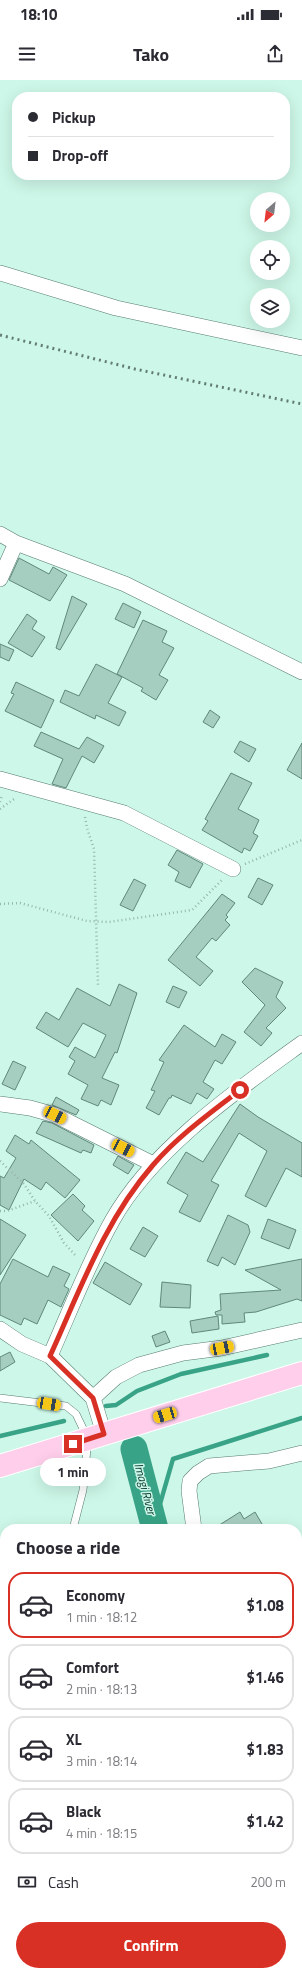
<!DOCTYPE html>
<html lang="en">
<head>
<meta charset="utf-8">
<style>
	body { margin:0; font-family:"Titillium Web",sans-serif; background:#f2f2f3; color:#2b2b33; height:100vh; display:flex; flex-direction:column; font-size:15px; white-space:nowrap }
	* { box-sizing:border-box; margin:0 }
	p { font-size:13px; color:#7c7c81 }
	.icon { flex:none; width:22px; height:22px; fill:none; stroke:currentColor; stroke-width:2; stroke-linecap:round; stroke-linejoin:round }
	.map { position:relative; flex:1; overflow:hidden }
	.panel { position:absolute; left:0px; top:1444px; width:302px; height:452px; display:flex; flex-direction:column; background:#fff; border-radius:16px 16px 0 0; box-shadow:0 4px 16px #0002 }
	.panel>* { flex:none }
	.guide { position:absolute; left:12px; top:12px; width:278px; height:88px; border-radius:16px; box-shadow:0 4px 16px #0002; display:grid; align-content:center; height:88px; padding:0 16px; background:#fff }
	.needle { width:26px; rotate:208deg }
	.tools { position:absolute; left:250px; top:112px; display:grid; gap:8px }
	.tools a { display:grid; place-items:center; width:40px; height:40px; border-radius:50%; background:#fff; box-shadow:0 4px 16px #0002; font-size:20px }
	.end { position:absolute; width:18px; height:18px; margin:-9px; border:5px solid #d93025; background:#fff; box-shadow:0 0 0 2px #fff }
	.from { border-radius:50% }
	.bubble { position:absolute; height:28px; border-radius:14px; background:#fff; box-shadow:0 4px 16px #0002; font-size:13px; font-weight:700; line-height:28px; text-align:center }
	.car { position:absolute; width:12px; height:24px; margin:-12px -6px; border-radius:5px; box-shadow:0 0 3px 1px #0007; background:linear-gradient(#f5c518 24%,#345 0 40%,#f5c518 0 76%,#345 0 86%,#f5c518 0) }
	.guide b { display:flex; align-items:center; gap:14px; height:38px; font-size:15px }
	.guide b+b { border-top:1px solid #e1e1e2 }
	.guide i { width:10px; height:10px; background:#2b2b33 }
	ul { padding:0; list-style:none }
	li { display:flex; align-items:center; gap:12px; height:66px; margin:0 8px 6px; padding:0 8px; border:2px solid #e1e1e2; border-radius:16px }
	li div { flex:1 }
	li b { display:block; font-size:15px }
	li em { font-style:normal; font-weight:700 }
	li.selected { border-color:#d93025 }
	li>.icon { width:36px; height:36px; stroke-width:1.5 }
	h2 { padding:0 16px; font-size:18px; line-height:48px }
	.pay { display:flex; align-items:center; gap:10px; height:44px; padding:0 16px; font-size:15px }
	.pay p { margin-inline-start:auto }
	.button { display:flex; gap:8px; margin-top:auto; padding:8px 16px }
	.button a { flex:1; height:46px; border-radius:24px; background:#d93025; color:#fff; font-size:16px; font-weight:700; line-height:46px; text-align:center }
	.status { display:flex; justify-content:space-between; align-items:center; height:28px; padding:0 20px; background:#fff; direction:ltr }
	.status svg { height:11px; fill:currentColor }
	header { display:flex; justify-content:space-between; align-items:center; height:52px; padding:0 16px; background:#fff; font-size:18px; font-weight:700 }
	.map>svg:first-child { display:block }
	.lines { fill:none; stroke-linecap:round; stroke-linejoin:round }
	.stream { stroke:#38a386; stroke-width:4.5 }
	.river { stroke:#38a386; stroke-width:27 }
	.building { fill:#a6cec0; stroke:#61877a }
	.service-casing { stroke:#567c6f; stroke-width:8 }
	.minor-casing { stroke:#567c6f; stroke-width:16 }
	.trunk-casing { stroke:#fff; stroke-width:24 }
	.path { stroke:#96b7ab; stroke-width:2.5; stroke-dasharray:1 3; stroke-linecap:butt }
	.service { stroke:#fff; stroke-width:7 }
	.minor { stroke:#fff; stroke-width:15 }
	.trunk { stroke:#feceeb; stroke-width:22 }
	.rail { stroke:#637d73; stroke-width:3; stroke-dasharray:2 4; stroke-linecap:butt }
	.route { stroke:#d93025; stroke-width:5 }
	.labels { text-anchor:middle; stroke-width:3; stroke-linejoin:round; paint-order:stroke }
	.water-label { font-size:12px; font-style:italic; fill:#08392d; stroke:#cdf7e8 }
</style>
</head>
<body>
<div class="status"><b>18:10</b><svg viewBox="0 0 49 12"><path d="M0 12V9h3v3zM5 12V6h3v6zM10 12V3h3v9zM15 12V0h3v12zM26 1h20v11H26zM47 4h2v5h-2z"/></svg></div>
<header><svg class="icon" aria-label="menu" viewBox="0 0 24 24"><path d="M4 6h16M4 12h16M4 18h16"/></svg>Tako<svg class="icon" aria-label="share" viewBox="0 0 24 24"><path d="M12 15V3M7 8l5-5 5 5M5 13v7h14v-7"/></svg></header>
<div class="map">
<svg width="302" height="1896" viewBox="0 0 302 1896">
	<rect width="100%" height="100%" fill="#cdf7e8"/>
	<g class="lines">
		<path class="stream" d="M106 1326 116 1325 137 1311 181 1294 267 1275
			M0 1356 64 1341
			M150 1427 160 1424 173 1379 302 1338"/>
		<path class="river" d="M134 1369 155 1449
			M0 1890 5 1870"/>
	</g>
	<path class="building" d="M19 478 49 494 53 487 67 495 50 521 9 500Z
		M72 516 87 524 60 570 56 568Z
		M123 523 141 532 134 548 115 539Z
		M27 534 37 541 32 549 45 557 32 577 8 563Z
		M143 540 167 551 162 562 174 568 159 595 168 600 156 620 141 611 143 608 117 594Z
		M0 564 14 570 9 581 0 577Z
		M96 584 122 597 108 623 126 632 119 646 96 635 95 639 60 622 65 610 79 616Z
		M16 602 54 620 41 648 5 631 14 614 11 613Z
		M210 630 220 637 213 648 203 642Z
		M41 652 79 669 87 657 104 666 94 683 82 676 66 708 52 704 63 679 34 666Z
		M240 661 256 669 249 682 234 672Z
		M302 663V699L287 690Z
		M231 693 252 703 238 729 259 740 253 753 258 756 250 771 244 768 242 773 202 750 208 741 205 739Z
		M177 770 203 784 190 808 175 801 179 792 168 785Z
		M258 798 273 805 262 825 248 817Z
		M134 799 146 805 133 831 120 825Z
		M222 814 235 823 226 835 228 837 225 840 230 845 216 861 212 858 196 877 213 891 200 906 168 880Z
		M255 888 283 902 276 917 286 928 266 948 272 953 261 966 244 952 265 925 242 902Z
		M119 904 137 913 117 973 115 972 102 998 119 1005 111 1025 101 1020 98 1026 81 1019 88 1005 68 994 75 981 69 977 75 967 95 978 106 955 83 943 68 967 36 948 46 932 59 940 77 908 110 926Z
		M173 906 187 912 179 928 166 922Z
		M184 945 215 967 222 954 236 962 222 984 215 980 203 1002 214 1009 207 1019 197 1013 191 1024 172 1015 171 1018H169L159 1035 146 1028 155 1011 151 1010 164 982 159 980Z
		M13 981 26 987 15 1010 2 1004Z
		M56 1017 79 1030 76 1035 52 1025Z
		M240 1024 258 1037 302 1063V1097L286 1088 266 1127 245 1116 267 1071 239 1053 211 1101 219 1105 200 1142 179 1132 188 1115 167 1103 186 1072 203 1082Z
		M43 1041 52 1043 94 1065 91 1073 83 1070 81 1073 36 1053Z
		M15 1055 29 1064 31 1060 80 1100 65 1118 46 1102 41 1110 24 1099 9 1130 0 1125V1096L4 1098 16 1078 6 1071Z
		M118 1076 134 1085 128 1094 113 1085Z
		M73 1114 85 1126 82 1130 94 1141 78 1161 51 1135Z
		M228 1135 248 1145 250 1152 235 1185 222 1177 218 1186 207 1181Z
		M0 1139 26 1155 0 1195Z
		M268 1139 296 1150 289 1169 261 1158Z
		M143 1147 158 1156 145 1177 130 1169Z
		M13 1179 48 1197 53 1186 70 1194 64 1206 69 1209 61 1227 48 1220 37 1244 24 1238 21 1245 0 1235V1204Z
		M302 1179V1221L297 1219 256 1232 244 1233 245 1242 222 1244V1235H216L215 1232 221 1230 220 1214 281 1210 245 1190Z
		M105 1182 142 1204 130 1225 93 1203Z
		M162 1202 191 1205 190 1228 160 1227Z
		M218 1236 219 1249 192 1253 190 1241Z
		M165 1251 170 1262 156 1267 152 1256Z
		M10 1272 15 1282 0 1291V1277Z
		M240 1432 244 1439 255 1432 262 1444 254 1449H213Z"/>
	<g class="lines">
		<g class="service-casing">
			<path id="service" d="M0 1318 66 1326 76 1334 88 1359 83 1410 73 1449
				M0 1636 5 1631"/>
		</g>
		<g class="minor-casing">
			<path id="minor" d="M0 193 116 228 302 268
				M0 454 16 463 125 504 302 592
				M0 499 16 463
				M0 699 124 733 233 789
				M0 1024 30 1028 55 1035 153 1084
				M0 1249 22 1264 50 1276
				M93 1318 50 1276C70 1231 88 1184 112 1141 152 1069 236 1011 302 963
				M104 1354 93 1318 116 1297 139 1285 183 1273 222 1268 302 1250
				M194 1449 189 1411 190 1401 198 1393 209 1386 269 1381 302 1373
				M297 1593 302 1598
				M297 1773 302 1768
				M297 1850 302 1851
				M151 1891V1896
				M50 1896 61 1891
				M172 1896 175 1891"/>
		</g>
		<g class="trunk-casing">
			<path id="trunk" d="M0 1386 302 1293"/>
		</g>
		<path class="path" d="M0 722 2 715
			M0 729 14 719
			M85 737 87 748 94 769 98 905
			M245 784 302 760
			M0 824 20 823 87 841 109 842 192 830 222 800
			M0 1081 24 1104 35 1121 49 1136 64 1163 77 1177
			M0 1131H7L35 1121"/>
		<use href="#service" class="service"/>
		<use href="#minor" class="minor"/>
		<use href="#trunk" class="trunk"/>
		<path class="rail" d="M0 255 135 289 302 324"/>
	</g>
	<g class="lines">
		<path class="route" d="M73 1364 104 1354 93 1318 50 1276C80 1210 105 1140 153 1085 178 1056 210 1033 240 1010"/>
	</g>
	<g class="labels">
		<g class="water-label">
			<text transform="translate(145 1409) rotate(75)" y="4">Imagi River</text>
		</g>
	</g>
</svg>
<div class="tools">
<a><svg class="needle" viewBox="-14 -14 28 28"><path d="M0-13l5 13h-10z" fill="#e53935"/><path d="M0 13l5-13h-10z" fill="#7c7c81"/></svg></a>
<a><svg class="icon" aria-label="locate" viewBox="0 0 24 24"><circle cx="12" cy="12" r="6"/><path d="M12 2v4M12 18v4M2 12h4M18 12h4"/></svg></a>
<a><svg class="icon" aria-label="layers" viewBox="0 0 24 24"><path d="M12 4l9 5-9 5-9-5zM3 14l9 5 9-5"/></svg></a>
</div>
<i class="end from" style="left:240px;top:1010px"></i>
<i class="end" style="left:73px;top:1364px"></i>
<div class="bubble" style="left:40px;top:1378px;width:66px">1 min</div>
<i class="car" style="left:55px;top:1035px;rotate:116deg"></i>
<i class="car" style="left:123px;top:1068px;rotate:116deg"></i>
<i class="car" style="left:222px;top:1268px;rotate:79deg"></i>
<i class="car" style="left:49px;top:1324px;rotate:99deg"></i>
<i class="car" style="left:165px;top:1335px;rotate:253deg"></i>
<div class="guide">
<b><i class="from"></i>Pickup</b>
<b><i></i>Drop-off</b>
</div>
<section class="panel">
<h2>Choose a ride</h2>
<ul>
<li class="selected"><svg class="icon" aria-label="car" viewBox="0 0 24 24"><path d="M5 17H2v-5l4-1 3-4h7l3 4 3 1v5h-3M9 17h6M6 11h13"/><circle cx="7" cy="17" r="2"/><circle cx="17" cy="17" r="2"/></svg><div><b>Economy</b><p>1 min · 18:12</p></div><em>$1.08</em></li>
<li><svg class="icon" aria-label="car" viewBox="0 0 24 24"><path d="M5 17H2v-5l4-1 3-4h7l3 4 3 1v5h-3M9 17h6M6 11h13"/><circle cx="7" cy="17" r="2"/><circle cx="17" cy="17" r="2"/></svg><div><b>Comfort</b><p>2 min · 18:13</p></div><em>$1.46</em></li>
<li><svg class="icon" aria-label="car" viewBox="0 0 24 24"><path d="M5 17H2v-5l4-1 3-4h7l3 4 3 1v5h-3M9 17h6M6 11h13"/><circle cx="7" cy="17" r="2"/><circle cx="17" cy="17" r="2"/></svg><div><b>XL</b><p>3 min · 18:14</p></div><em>$1.83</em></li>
<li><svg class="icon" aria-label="car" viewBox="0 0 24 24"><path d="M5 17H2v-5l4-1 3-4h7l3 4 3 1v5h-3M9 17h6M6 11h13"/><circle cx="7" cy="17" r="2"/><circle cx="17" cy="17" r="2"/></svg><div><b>Black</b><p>4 min · 18:15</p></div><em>$1.42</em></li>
</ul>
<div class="pay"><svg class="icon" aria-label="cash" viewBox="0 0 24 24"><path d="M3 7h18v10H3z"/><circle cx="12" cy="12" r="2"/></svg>Cash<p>200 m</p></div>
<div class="button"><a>Confirm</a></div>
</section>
</div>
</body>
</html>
